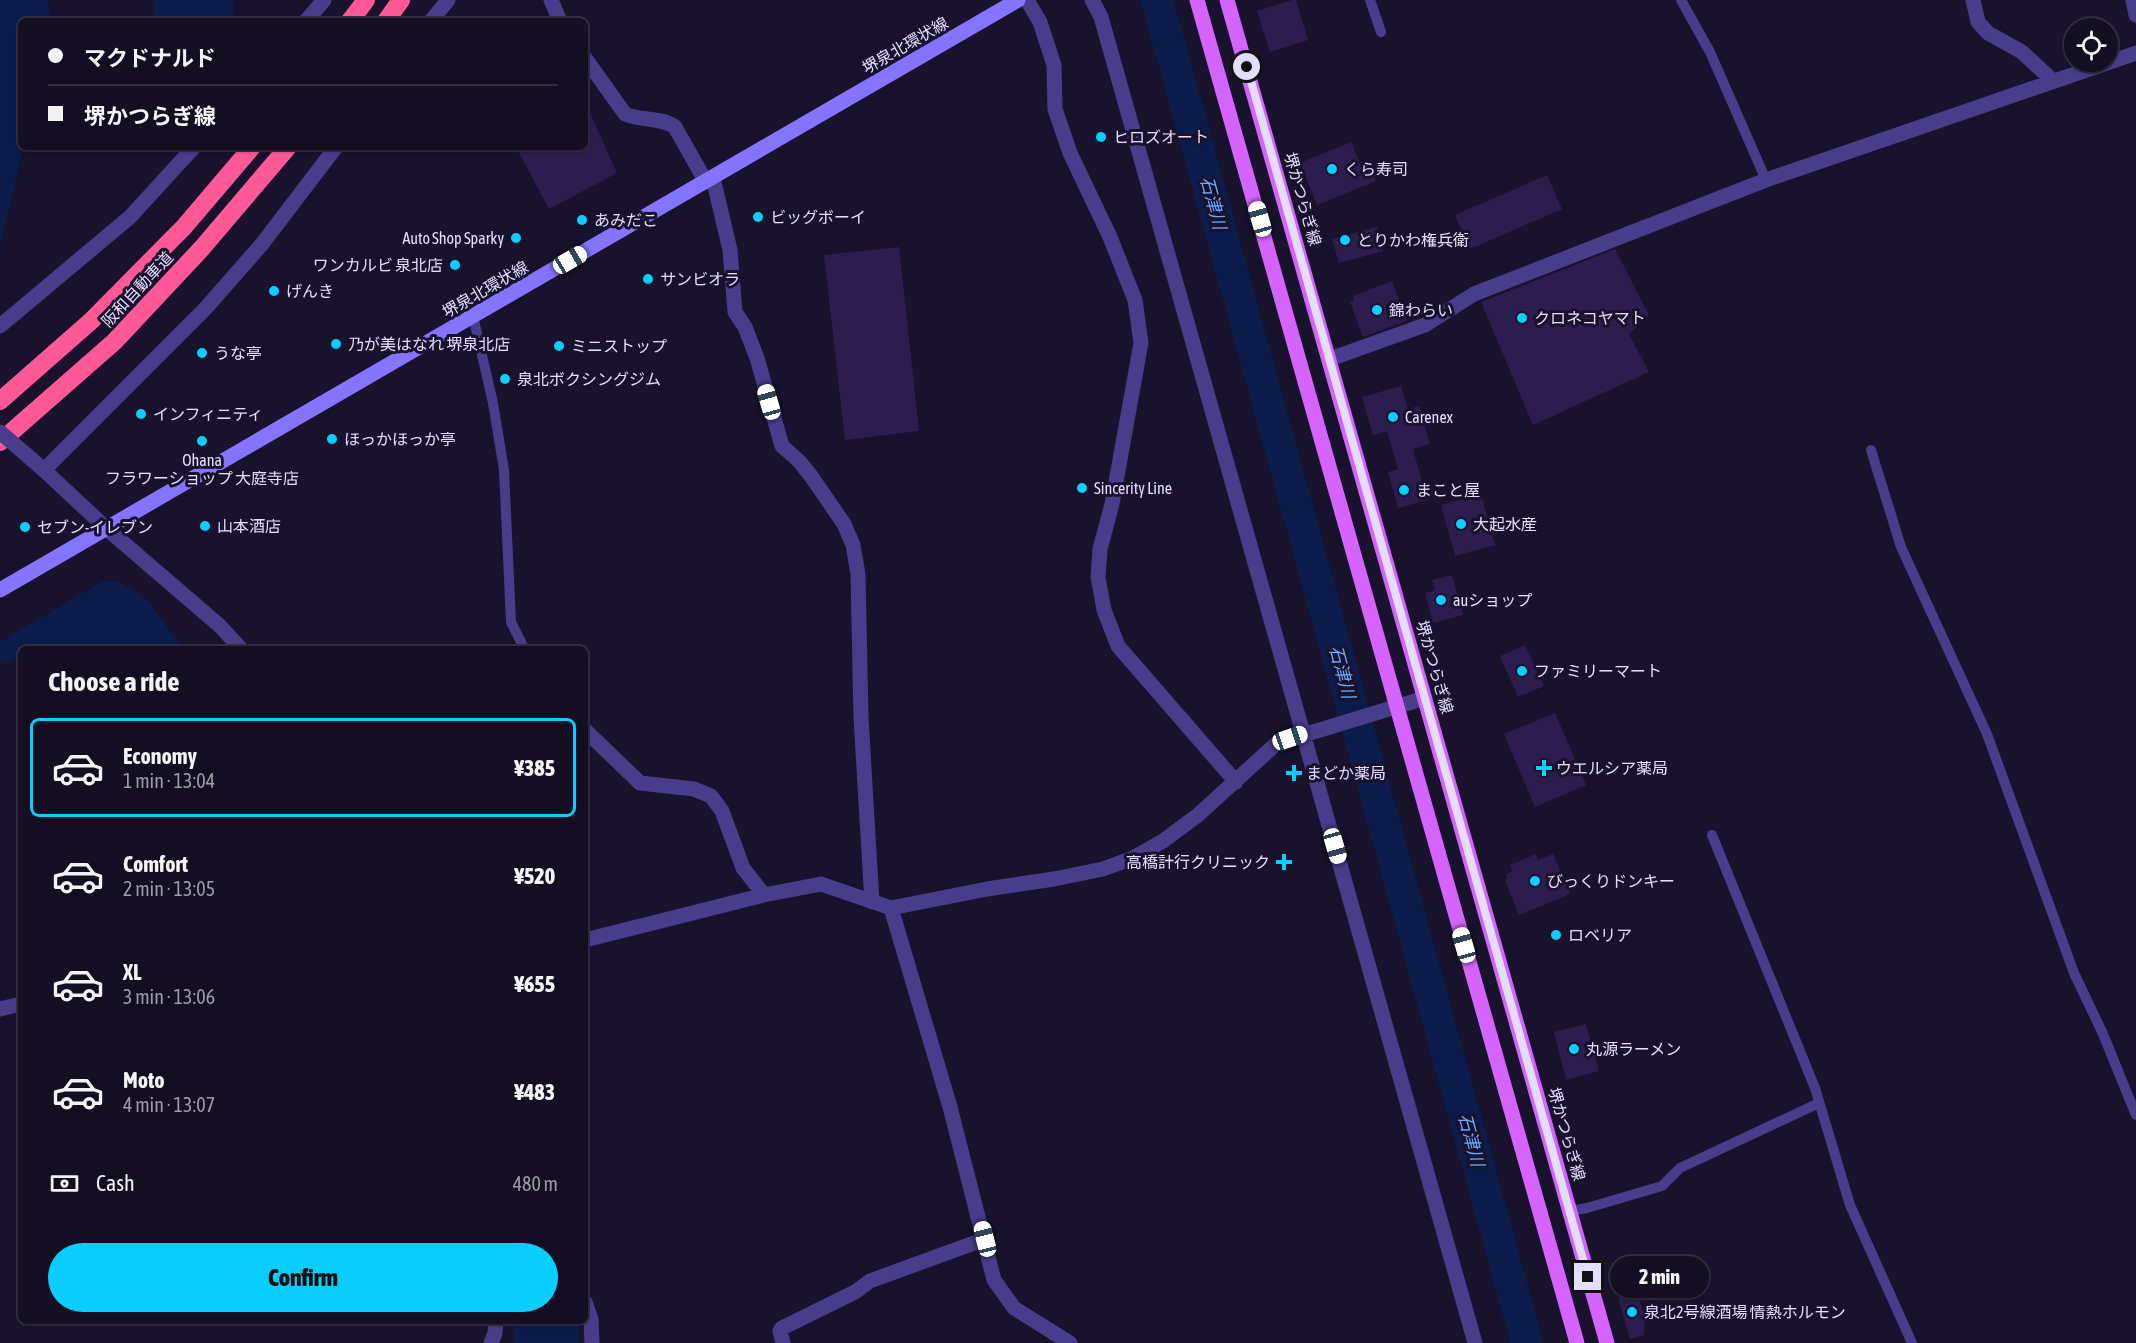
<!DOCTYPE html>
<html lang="en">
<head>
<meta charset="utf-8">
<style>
	body { margin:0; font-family:"Asap Condensed","Noto Sans JP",sans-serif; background:#1c172a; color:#f1f3f6; height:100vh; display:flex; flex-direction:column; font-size:22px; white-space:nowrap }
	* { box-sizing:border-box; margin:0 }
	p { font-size:20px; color:#9d9ca5 }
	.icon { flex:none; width:33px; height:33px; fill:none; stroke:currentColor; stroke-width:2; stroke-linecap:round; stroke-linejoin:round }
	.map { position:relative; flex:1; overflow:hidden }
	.side { position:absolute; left:18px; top:646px; width:570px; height:678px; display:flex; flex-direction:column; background:#130e21; border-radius:9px; box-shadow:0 2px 4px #0004,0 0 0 2px #322e3f }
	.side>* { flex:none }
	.guide { position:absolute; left:18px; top:18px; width:570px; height:132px; border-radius:9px; box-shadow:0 2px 4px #0004,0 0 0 2px #322e3f; display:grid; align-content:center; height:132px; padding:0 30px; background:#130e21 }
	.buttons { position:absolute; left:2064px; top:18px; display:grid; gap:12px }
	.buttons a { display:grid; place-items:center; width:54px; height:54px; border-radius:50%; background:#130e21; box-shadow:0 2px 4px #0004,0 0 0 2px #322e3f; font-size:30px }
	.end { position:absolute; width:27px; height:27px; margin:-14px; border:8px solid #e4ddff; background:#111; box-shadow:0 0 0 3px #111 }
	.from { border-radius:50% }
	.bubble { position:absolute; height:42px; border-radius:21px; background:#130e21; box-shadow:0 2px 4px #0004,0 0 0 2px #322e3f; font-size:20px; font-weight:800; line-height:42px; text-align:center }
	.car { position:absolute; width:18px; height:36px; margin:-18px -9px; border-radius:8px; box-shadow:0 0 4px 2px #0007; background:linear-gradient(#fff 24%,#345 0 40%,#fff 0 76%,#345 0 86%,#fff 0) }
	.guide b { display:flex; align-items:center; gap:21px; height:57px; font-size:22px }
	.guide b+b { border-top:2px solid #322e3f }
	.guide i { width:15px; height:15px; background:#f1f3f6 }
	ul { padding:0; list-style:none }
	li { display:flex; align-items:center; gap:18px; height:99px; margin:0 12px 9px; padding:0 18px; border:3px solid transparent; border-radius:9px }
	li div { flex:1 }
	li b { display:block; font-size:22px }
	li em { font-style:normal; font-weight:800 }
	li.current { border-color:#09ceff }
	li>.icon { width:54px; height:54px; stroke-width:1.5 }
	h2 { padding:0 30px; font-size:27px; line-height:72px }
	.pay { display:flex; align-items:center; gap:15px; height:66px; padding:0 30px; font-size:22px }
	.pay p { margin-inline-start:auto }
	.primary-button { display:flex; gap:12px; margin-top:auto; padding:12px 30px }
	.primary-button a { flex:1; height:69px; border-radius:36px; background:#09ceff; color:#111; font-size:24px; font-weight:800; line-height:69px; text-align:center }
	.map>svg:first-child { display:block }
	.water { fill:#0b1c4c }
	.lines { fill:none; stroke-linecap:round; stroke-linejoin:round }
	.river { stroke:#0b1c4c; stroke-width:32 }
	.building { fill:#2c1d4e }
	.service { stroke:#483d8b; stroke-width:10 }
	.minor { stroke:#483d8b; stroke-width:15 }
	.tertiary { stroke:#483d8b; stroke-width:15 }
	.secondary { stroke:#8574ff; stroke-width:15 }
	.primary { stroke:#d564ff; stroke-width:15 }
	.motorway { stroke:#ff5897; stroke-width:18 }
	.minor-bridge { stroke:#483d8b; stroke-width:15 }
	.route { stroke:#e4ddff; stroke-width:8 }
	.poi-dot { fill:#09ceff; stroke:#19122c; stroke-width:2 }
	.labels { text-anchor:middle; stroke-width:6; stroke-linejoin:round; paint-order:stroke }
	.street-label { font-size:16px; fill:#e4ddff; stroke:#19122c }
	.poi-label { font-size:16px; fill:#e4ddff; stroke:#19122c; text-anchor:start }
	.water-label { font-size:18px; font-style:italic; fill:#6bacff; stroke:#19122c }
</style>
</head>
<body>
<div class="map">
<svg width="2136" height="1343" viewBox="0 0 2136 1343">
	<rect width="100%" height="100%" fill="#19122c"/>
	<path class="water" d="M0 0H48L50 21H21V147H23L0 248Z
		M153 0H233V21H154Z
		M103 581H117L146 598 183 649 21 650V658L0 664V642Z
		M514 1322H578L580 1327 578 1343H514Z"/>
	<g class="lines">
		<path class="river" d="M1157 0 1527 1343"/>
	</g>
	<path class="building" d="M1292 0H1296L1308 40 1270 52 1257 11Z
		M585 102 617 173 549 209 516 147H585Z
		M1351 142 1361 166 1369 163 1376 181 1317 205 1300 163Z
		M1547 175 1562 209 1470 249 1455 215Z
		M1377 227 1383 251 1339 263 1332 239Z
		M899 247 919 431 845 440 824 255Z
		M1615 249 1649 315 1629 334 1649 372 1533 425 1481 302Z
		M1392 281 1407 321 1363 337 1350 302 1354 300 1353 296Z
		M1401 386 1408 409 1419 406 1430 444 1413 449 1427 500 1398 508 1388 472 1398 469 1387 431 1373 435 1362 397Z
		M1481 494 1495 545 1455 556 1441 505Z
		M1452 575 1463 615 1433 623 1425 593 1435 590 1432 580Z
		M1525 645 1544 686 1518 697 1500 656Z
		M1555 713 1586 785 1535 807 1504 734Z
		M1536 854 1538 860 1553 854 1570 894 1519 915 1505 880 1507 878 1506 874 1513 871 1510 865Z
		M1586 1024 1599 1071 1566 1080 1554 1032Z
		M1637 1293 1645 1318 1644 1335 1630 1339 1618 1298Z"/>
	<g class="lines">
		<path class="service" d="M1370 0 1381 32
			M1681 0 1710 52 1766 180
			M473 316 493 403 504 470 511 622 525 650
			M1871 450 1901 547 1987 734 2074 973 2103 1034 2136 1115
			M1712 835 1815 1088 1850 1205 1912 1343
			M1570 1211 1587 1208 1662 1186 1680 1168 1819 1103"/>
		<path class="minor" d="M551 0 560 21
			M1027 0 1040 22 1054 65 1055 109 1070 153 1110 237 1135 300 1141 343 1112 504 1100 549 1098 577 1104 610 1118 646 1236 782
			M1092 0 1101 17 1475 1343
			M1973 0 1978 22 1988 33 2022 52 2053 81
			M306 21 324 0
			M431 21 448 0
			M585 58 625 114C641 121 662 117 675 127L706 182
			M713 178 730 250 735 312 745 327 757 358 782 446 799 461 811 476 844 524 853 545 858 574 861 718 872 902
			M0 326 130 217 194 147
			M1330 359 1425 325 1474 294 1766 180 2136 53
			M242 650 220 626 106 528 44 470 205 309 262 244 336 147
			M585 730 640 783 694 789 711 796 722 811 743 868 764 895
			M891 908 950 1107 994 1280 1014 1308 1070 1343
			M585 940 764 895 821 884 891 908 987 889 1054 879 1103 869 1133 858 1163 841 1198 815 1277 743 1425 698
			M0 1009 21 1004
			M585 1302 591 1319 592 1343
			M491 1343 495 1333 496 1322
			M783 1343 780 1331 782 1328 855 1292 870 1281 985 1239"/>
		<path class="tertiary" d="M2133 0 2136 15"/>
		<path class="secondary" d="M0 590 1018 0"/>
		<path class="primary" d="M1197 0 1577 1343
			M1227 0 1607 1343"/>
		<path class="motorway" d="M350 21 366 0
			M386 21 401 0
			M0 401 91 321 184 227 252 147
			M0 442 114 342 202 248 288 147"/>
		<path class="minor-bridge" d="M0 432 44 470"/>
	</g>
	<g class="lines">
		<path class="route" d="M1247 67 1588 1277"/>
	</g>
	<g class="poi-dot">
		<circle cx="1101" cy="137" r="6"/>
		<circle cx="1332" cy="169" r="6"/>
		<circle cx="758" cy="217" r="6"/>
		<circle cx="582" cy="220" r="6"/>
		<circle cx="516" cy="238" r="6"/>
		<circle cx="1345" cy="240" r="6"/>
		<circle cx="455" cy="265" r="6"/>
		<circle cx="648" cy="279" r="6"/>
		<circle cx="274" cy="291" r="6"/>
		<circle cx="1377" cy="310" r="6"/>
		<circle cx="1522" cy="318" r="6"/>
		<circle cx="336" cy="344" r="6"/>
		<circle cx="559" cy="346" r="6"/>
		<circle cx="202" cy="353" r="6"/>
		<circle cx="505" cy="379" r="6"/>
		<circle cx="141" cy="414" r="6"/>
		<circle cx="1393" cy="417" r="6"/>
		<circle cx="332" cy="439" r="6"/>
		<circle cx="202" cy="441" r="6"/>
		<circle cx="1082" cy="488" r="6"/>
		<circle cx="1404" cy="490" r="6"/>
		<circle cx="1461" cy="524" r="6"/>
		<circle cx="205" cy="526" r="6"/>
		<circle cx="25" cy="527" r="6"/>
		<circle cx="1441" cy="600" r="6"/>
		<circle cx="1522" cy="671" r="6"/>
		<path d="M1541 759h6v6h6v6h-6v6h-6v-6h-6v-6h6z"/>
		<path d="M1291 764h6v6h6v6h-6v6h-6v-6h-6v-6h6z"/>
		<path d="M1281 853h6v6h6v6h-6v6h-6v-6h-6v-6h6z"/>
		<circle cx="1535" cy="881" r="6"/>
		<circle cx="1556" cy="935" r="6"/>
		<circle cx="1574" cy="1049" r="6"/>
		<circle cx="1632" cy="1312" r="6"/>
	</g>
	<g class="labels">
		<g class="street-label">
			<text transform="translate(905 45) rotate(-30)" y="6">堺泉北環状線</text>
			<text transform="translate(1303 199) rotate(74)" y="6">堺かつらぎ線</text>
			<text transform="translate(137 289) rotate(-47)" y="6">阪和自動車道</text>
			<text transform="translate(485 289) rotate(-30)" y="6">堺泉北環状線</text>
			<text transform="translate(1435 667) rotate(74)" y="6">堺かつらぎ線</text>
			<text transform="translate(1567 1134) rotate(74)" y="6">堺かつらぎ線</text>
		</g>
		<g class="poi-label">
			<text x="1113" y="143">ヒロズオート</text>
			<text x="1344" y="175">くら寿司</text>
			<text x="770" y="223">ビッグボーイ</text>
			<text x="594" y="226">あみだこ</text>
			<text x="504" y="244" text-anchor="end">Auto Shop Sparky</text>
			<text x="1357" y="246">とりかわ権兵衛</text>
			<text x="443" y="271" text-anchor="end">ワンカルビ 泉北店</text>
			<text x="660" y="285">サンビオラ</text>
			<text x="286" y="297">げんき</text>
			<text x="1389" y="316">錦わらい</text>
			<text x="1534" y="324">クロネコヤマト</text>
			<text x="348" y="350">乃が美はなれ 堺泉北店</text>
			<text x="571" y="352">ミニストップ</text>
			<text x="214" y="359">うな亭</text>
			<text x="517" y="385">泉北ボクシングジム</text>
			<text x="153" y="420">インフィニティ</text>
			<text x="1405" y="423">Carenex</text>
			<text x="344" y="445">ほっかほっか亭</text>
			<text x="202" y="466" text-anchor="middle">Ohana<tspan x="202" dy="18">フラワーショップ 大庭寺店</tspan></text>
			<text x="1094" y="494">Sincerity Line</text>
			<text x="1416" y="496">まこと屋</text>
			<text x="1473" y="530">大起水産</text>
			<text x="217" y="532">山本酒店</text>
			<text x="37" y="533">セブン-イレブン</text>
			<text x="1453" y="606">auショップ</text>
			<text x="1534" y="677">ファミリーマート</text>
			<text x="1556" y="774">ウエルシア薬局</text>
			<text x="1306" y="779">まどか薬局</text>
			<text x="1270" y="868" text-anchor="end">高橋計行クリニック</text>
			<text x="1547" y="887">びっくりドンキー</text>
			<text x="1568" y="941">ロベリア</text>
			<text x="1586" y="1055">丸源ラーメン</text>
			<text x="1644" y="1318">泉北2号線酒場 情熱ホルモン</text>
		</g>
		<g class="water-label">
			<text transform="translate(1213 203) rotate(75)" y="6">石津川</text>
			<text transform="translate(1342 672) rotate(75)" y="6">石津川</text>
			<text transform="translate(1471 1140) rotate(75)" y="6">石津川</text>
		</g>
	</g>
</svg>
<div class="buttons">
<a><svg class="icon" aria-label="locate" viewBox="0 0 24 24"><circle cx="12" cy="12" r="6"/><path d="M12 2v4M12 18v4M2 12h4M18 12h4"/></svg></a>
</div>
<i class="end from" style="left:1247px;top:67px"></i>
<i class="end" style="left:1588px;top:1277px"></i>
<div class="bubble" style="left:1610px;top:1256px;width:99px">2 min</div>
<i class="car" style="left:1260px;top:219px;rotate:344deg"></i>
<i class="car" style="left:570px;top:260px;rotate:60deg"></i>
<i class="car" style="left:769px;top:402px;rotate:344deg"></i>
<i class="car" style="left:1290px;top:738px;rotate:71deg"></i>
<i class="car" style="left:1335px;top:846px;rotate:164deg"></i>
<i class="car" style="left:1464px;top:945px;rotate:344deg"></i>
<i class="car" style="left:985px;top:1239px;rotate:346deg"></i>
<div class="guide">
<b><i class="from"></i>マクドナルド</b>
<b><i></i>堺かつらぎ線</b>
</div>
<section class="side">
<h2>Choose a ride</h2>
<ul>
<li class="current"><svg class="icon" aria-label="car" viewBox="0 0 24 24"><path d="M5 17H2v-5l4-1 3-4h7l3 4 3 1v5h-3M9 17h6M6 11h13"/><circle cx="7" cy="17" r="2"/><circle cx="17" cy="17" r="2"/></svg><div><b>Economy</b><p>1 min · 13:04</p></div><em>¥385</em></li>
<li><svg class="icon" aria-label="car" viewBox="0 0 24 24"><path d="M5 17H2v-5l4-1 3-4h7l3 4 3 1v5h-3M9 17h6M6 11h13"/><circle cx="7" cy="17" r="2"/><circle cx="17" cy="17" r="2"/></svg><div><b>Comfort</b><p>2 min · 13:05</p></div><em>¥520</em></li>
<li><svg class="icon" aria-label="car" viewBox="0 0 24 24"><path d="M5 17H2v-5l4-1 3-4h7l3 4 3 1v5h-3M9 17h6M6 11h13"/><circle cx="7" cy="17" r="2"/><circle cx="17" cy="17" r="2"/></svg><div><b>XL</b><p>3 min · 13:06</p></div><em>¥655</em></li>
<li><svg class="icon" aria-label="car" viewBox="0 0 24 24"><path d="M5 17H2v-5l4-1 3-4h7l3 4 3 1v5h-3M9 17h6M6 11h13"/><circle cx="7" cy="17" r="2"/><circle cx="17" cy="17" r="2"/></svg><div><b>Moto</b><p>4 min · 13:07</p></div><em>¥483</em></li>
</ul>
<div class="pay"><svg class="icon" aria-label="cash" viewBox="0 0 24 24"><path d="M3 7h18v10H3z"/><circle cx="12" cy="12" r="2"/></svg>Cash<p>480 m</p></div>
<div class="primary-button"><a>Confirm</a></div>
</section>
</div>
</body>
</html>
